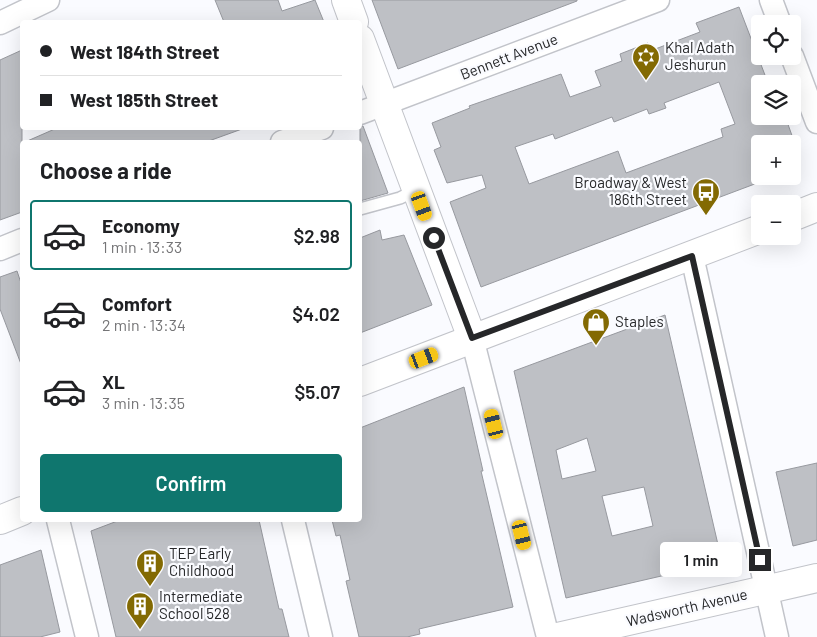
<!DOCTYPE html>
<html lang="en">
<head>
<meta charset="utf-8">
<style>
	body { margin:0; font-family:Barlow,sans-serif; background:#f2f2f2; color:#202124; height:100vh; display:flex; flex-direction:column; font-size:19px; white-space:nowrap }
	* { box-sizing:border-box; margin:0 }
	p { font-size:16px; color:#757577 }
	.icon { flex:none; width:28px; height:28px; fill:none; stroke:currentColor; stroke-width:2; stroke-linecap:round; stroke-linejoin:round }
	.map { position:relative; flex:1; overflow:hidden }
	.details { position:absolute; left:20px; top:140px; width:342px; height:382px; display:flex; flex-direction:column; background:#fff; border-radius:5px; box-shadow:0 5px 20px #0002 }
	.details>* { flex:none }
	.hud { position:absolute; left:20px; top:20px; width:342px; height:110px; border-radius:5px; box-shadow:0 5px 20px #0002; display:grid; align-content:center; height:110px; padding:0 20px; background:#fff }
	.controls { position:absolute; left:751px; top:15px; display:grid; gap:10px }
	.controls a { display:grid; place-items:center; width:50px; height:50px; border-radius:5px; background:#fff; box-shadow:0 5px 20px #0002; font-size:25px }
	.end { position:absolute; width:22px; height:22px; margin:-11px; border:6px solid #262729; background:#fff; box-shadow:0 0 0 2px #fff }
	.from { border-radius:50% }
	.bubble { position:absolute; height:35px; border-radius:5px; background:#fff; box-shadow:0 5px 20px #0002; font-size:16px; font-weight:600; line-height:35px; text-align:center }
	.car { position:absolute; width:15px; height:30px; margin:-15px -8px; border-radius:6px; box-shadow:0 0 4px 1px #0007; background:linear-gradient(#f5c518 24%,#345 0 40%,#f5c518 0 76%,#345 0 86%,#f5c518 0) }
	.hud b { display:flex; align-items:center; gap:18px; height:48px; font-size:19px }
	.hud b+b { border-top:1px solid #e0e0e0 }
	.hud i { width:12px; height:12px; background:#202124 }
	ul { padding:0; list-style:none }
	li { display:flex; align-items:center; gap:15px; height:70px; margin:0 10px 8px; padding:0 10px; border:2px solid transparent; border-radius:5px }
	li div { flex:1 }
	li b { display:block; font-size:19px }
	li em { font-style:normal; font-weight:600 }
	li.on { border-color:#0f766e }
	li>.icon { width:45px; height:45px; stroke-width:1.5 }
	h2 { padding:0 20px; font-size:22px; line-height:60px }
	.primary-button { display:flex; gap:10px; margin-top:auto; padding:10px 20px }
	.primary-button a { flex:1; height:58px; border-radius:5px; background:#0f766e; color:#fff; font-size:20px; font-weight:600; line-height:58px; text-align:center }
	.map>svg:first-child { display:block }
	.building { fill:#bec0c5; stroke:#97999f; fill-rule:evenodd }
	.lines { fill:none; stroke-linecap:round; stroke-linejoin:round }
	.service-casing { stroke:#c2c4ca; stroke-width:14 }
	.minor-casing { stroke:#c2c4ca; stroke-width:25 }
	.tertiary-casing { stroke:#c2c4ca; stroke-width:30 }
	.primary-casing { stroke:#c2c4ca; stroke-width:30 }
	.service { stroke:#fff; stroke-width:11 }
	.minor { stroke:#fff; stroke-width:22 }
	.tertiary { stroke:#fff; stroke-width:28 }
	.primary { stroke:#fff; stroke-width:28 }
	.route { stroke:#262729; stroke-width:6 }
	.labels { text-anchor:middle; stroke-width:4.5; stroke-linejoin:round; paint-order:stroke }
	.poi-label { font-size:15px; fill:#262729; stroke:#fafbff; text-anchor:start }
	.street-label { font-size:15px; fill:#262729; stroke:#fafbff }
</style>
</head>
<body>
<div class="map">
<svg width="817" height="637" viewBox="0 0 817 637">
	<rect width="100%" height="100%" fill="#fafbff"/>
	<path class="building" d="M215 0H278L282 11 315 0 324 22H224Z
		M372 0H577V1L398 69Z
		M739 7 768 83 760 84V116H785L795 144H760V182L481 287 450 202 486 188 482 175 447 183 434 150 441 147 432 123 470 108 469 106 561 74 570 97 601 86 595 71 622 61 620 54 648 43 650 51 700 32 696 23ZM719 82 735 124 721 129 723 137 626 173 618 151 529 184 515 147 553 134 555 139 612 117 614 122 647 109 649 114 666 108 664 103Z
		M22 50V212L0 220V60Z
		M360 126H363L388 193 360 201Z
		M57 128H242V129L206 142H25Z
		M380 230 382 240 404 235 432 305 360 333V238Z
		M17 271 22 286 21 364 0 309V277Z
		M665 315 722 562 566 598 514 371ZM587 438 596 471 562 479 556 450ZM644 487 653 526 612 536 602 496Z
		M464 387 483 471H481L513 607 419 629 420 634 407 637H359L346 581 350 580 340 535 336 536 332 520H360V428Z
		M817 463V540L793 546 776 472Z
		M120 520H259L279 609H282L289 637H116L91 531Z
		M41 550 60 632 40 637H0V565Z"/>
	<g class="lines">
		<g class="service-casing">
			<path id="service" d="M360 209 400 198 416 190"/>
		</g>
		<g class="minor-casing">
			<path id="minor" d="M771 0 780 24
				M0 23 48 0
				M792 56 817 122
				M360 113 658 0
				M282 142 322 128
				M0 249 22 240
				M692 256 777 637
				M472 338 548 637
				M58 520 87 637
				M293 520 321 637"/>
		</g>
		<g class="tertiary-casing">
			<path id="tertiary" d="M346 0 354 22
				M360 39 472 338
				M558 637 817 578"/>
		</g>
		<g class="primary-casing">
			<path id="primary" d="M792 217 817 207
				M360 382 760 229
				M0 520 22 511"/>
		</g>
		<use href="#service" class="service"/>
		<use href="#minor" class="minor"/>
		<use href="#tertiary" class="tertiary"/>
		<use href="#primary" class="primary"/>
	</g>
	<g class="lines">
		<path class="route" d="M434 238 472 338 692 256 760 560"/>
	</g>
	<defs>
		<g id="synagogue-pin" transform="scale(1.4375)"><path d="M0 17L-7.5 6A9.5 9.5 0 1 1 7.5 6Z" fill="#836a03" stroke="#fafbff"/><path d="M0-6.5L5.6 3.2H-5.6ZM0 6.5L5.6-3.2H-5.6Z" fill="#fff"/></g>
		<g id="bus-pin" transform="scale(1.4375)"><path d="M0 17L-7.5 6A9.5 9.5 0 1 1 7.5 6Z" fill="#836a03" stroke="#fafbff"/><path d="M-5-6H5V4H4V6H2V4H-2V6H-4V4H-5ZM-3.5-4V0h7V-4ZM-3.5 1.2v1.5H-2V1.2ZM2 1.2v1.5H3.5V1.2Z" fill="#fff"/></g>
		<g id="shop-pin" transform="scale(1.4375)"><path d="M0 17L-7.5 6A9.5 9.5 0 1 1 7.5 6Z" fill="#836a03" stroke="#fafbff"/><path d="M-5-2.5h2.3a2.7 3.5 0 0 1 5.4 0H5L5.5 6h-11ZM-1.5-2.5h3a1.5 2.3 0 0 0-3 0Z" fill="#fff"/></g>
		<g id="building-pin" transform="scale(1.4375)"><path d="M0 17L-7.5 6A9.5 9.5 0 1 1 7.5 6Z" fill="#836a03" stroke="#fafbff"/><path d="M-4-6H4V6H1V3H-1V6H-4ZM-2.5-4.3h1.7v1.8h-1.7ZM.8-4.3h1.7v1.8H.8ZM-2.5-1h1.7V.8h-1.7ZM.8-1h1.7V.8H.8Z" fill="#fff"/></g>
	</defs>
	<g fill-rule="evenodd">
		<use href="#synagogue-pin" x="646" y="57"/>
		<use href="#bus-pin" x="706" y="192"/>
		<use href="#shop-pin" x="596" y="322"/>
		<use href="#building-pin" x="150" y="563"/>
		<use href="#building-pin" x="140" y="606"/>
	</g>
	<g class="labels">
		<g class="poi-label">
			<text x="665" y="53">Khal Adath<tspan x="665" dy="17">Jeshurun</tspan></text>
			<text x="687" y="188" text-anchor="end">Broadway &amp; West<tspan x="687" dy="17">186th Street</tspan></text>
			<text x="615" y="327">Staples</text>
			<text x="169" y="559">TEP Early<tspan x="169" dy="17">Childhood</tspan></text>
			<text x="159" y="602">Intermediate<tspan x="159" dy="17">School 528</tspan></text>
		</g>
		<g class="street-label">
			<text transform="translate(509 57) rotate(-21)" y="5">Bennett Avenue</text>
			<text transform="translate(687 608) rotate(-13)" y="5">Wadsworth Avenue</text>
		</g>
	</g>
</svg>
<div class="controls">
<a><svg class="icon" aria-label="locate" viewBox="0 0 24 24"><circle cx="12" cy="12" r="6"/><path d="M12 2v4M12 18v4M2 12h4M18 12h4"/></svg></a>
<a><svg class="icon" aria-label="layers" viewBox="0 0 24 24"><path d="M12 4l9 5-9 5-9-5zM3 14l9 5 9-5"/></svg></a>
<a>+</a>
<a>−</a>
</div>
<i class="end from" style="left:434px;top:238px"></i>
<i class="end" style="left:760px;top:560px"></i>
<div class="bubble" style="left:660px;top:542px;width:82px">1 min</div>
<i class="car" style="left:422px;top:206px;rotate:160deg"></i>
<i class="car" style="left:424px;top:358px;rotate:69deg"></i>
<i class="car" style="left:494px;top:424px;rotate:346deg"></i>
<i class="car" style="left:522px;top:535px;rotate:166deg"></i>
<div class="hud">
<b><i class="from"></i>West 184th Street</b>
<b><i></i>West 185th Street</b>
</div>
<section class="details">
<h2>Choose a ride</h2>
<ul>
<li class="on"><svg class="icon" aria-label="car" viewBox="0 0 24 24"><path d="M5 17H2v-5l4-1 3-4h7l3 4 3 1v5h-3M9 17h6M6 11h13"/><circle cx="7" cy="17" r="2"/><circle cx="17" cy="17" r="2"/></svg><div><b>Economy</b><p>1 min · 13:33</p></div><em>$2.98</em></li>
<li><svg class="icon" aria-label="car" viewBox="0 0 24 24"><path d="M5 17H2v-5l4-1 3-4h7l3 4 3 1v5h-3M9 17h6M6 11h13"/><circle cx="7" cy="17" r="2"/><circle cx="17" cy="17" r="2"/></svg><div><b>Comfort</b><p>2 min · 13:34</p></div><em>$4.02</em></li>
<li><svg class="icon" aria-label="car" viewBox="0 0 24 24"><path d="M5 17H2v-5l4-1 3-4h7l3 4 3 1v5h-3M9 17h6M6 11h13"/><circle cx="7" cy="17" r="2"/><circle cx="17" cy="17" r="2"/></svg><div><b>XL</b><p>3 min · 13:35</p></div><em>$5.07</em></li>
</ul>
<div class="primary-button"><a>Confirm</a></div>
</section>
</div>
</body>
</html>
